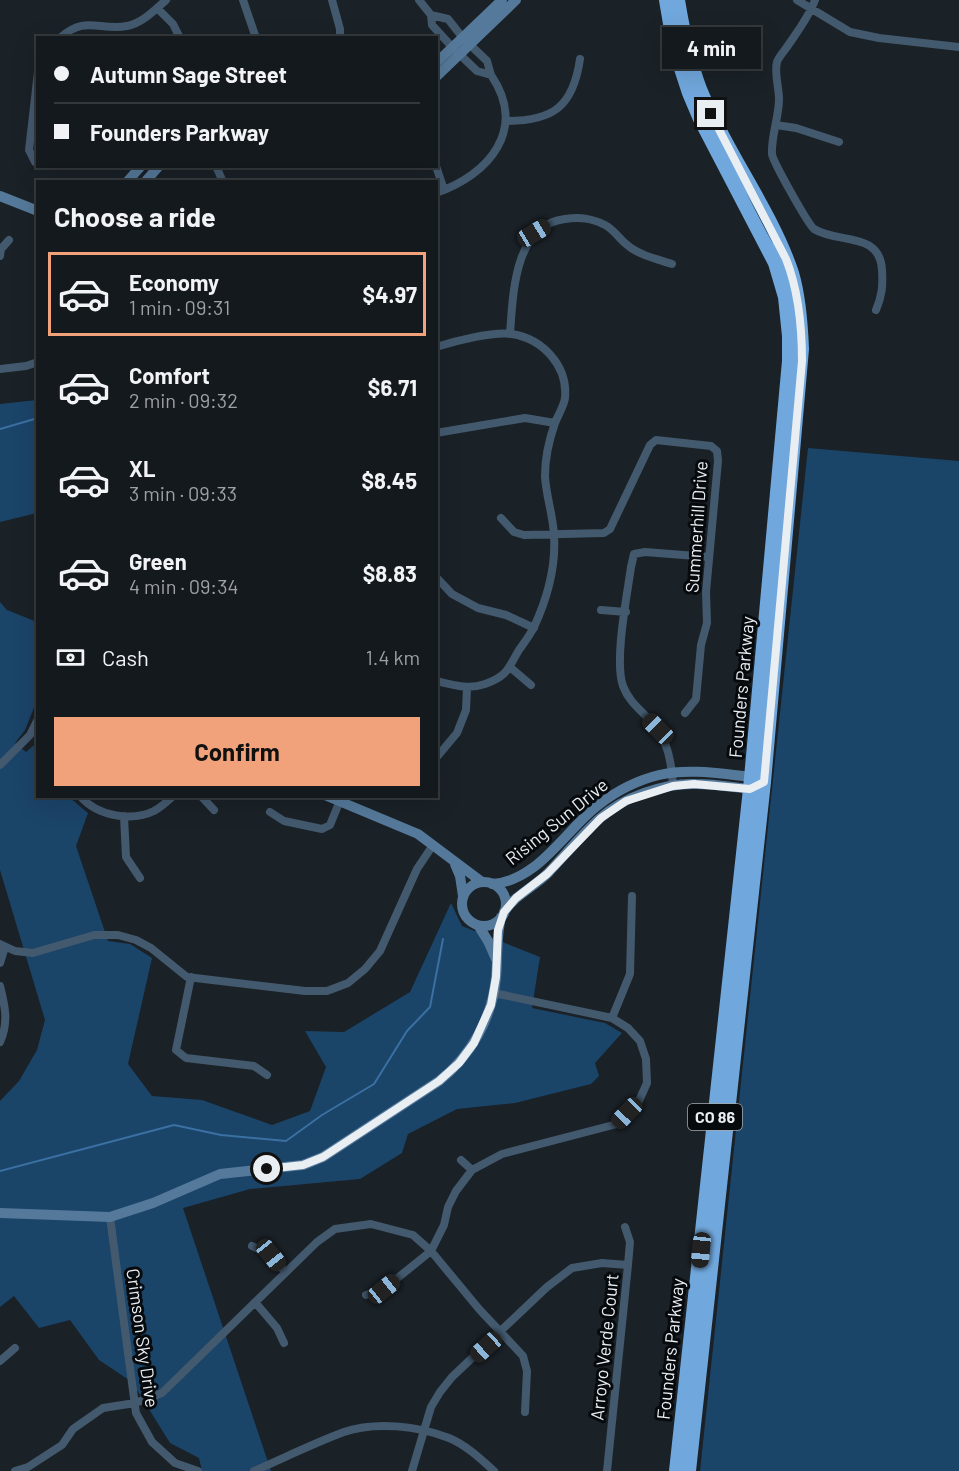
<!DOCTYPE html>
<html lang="en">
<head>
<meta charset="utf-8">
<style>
	body { margin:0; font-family:Barlow,sans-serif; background:#1d2226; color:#f1f3f6; height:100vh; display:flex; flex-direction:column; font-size:22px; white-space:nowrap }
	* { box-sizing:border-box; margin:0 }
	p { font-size:20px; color:#9da0a4 }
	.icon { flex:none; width:33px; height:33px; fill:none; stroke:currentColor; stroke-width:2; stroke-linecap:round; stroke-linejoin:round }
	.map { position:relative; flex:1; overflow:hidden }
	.sheet { position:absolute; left:36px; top:180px; width:402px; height:618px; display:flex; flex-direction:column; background:#14191d; border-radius:0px; box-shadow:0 6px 24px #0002,0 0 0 2px #33383b }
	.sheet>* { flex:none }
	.hud { position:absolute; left:36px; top:36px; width:402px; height:132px; border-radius:0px; box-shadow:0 6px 24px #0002,0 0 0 2px #33383b; display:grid; align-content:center; height:132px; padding:0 18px; background:#14191d }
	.end { position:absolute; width:27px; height:27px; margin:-14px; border:8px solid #e9eef3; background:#111; box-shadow:0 0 0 3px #111 }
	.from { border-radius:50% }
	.bubble { position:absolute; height:42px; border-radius:0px; background:#14191d; box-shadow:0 6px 24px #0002,0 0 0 2px #33383b; font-size:20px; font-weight:700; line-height:42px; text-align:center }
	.car { position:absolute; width:18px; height:36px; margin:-18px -9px; border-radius:8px; box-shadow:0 0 4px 2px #0007; background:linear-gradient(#222 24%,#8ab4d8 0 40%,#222 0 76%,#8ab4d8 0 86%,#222 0) }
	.hud b { display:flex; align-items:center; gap:21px; height:57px; font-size:22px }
	.hud b+b { border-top:2px solid #33383b }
	.hud i { width:15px; height:15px; background:#f1f3f6 }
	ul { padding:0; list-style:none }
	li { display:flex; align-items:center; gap:18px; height:84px; margin:0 12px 9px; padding:0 6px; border:3px solid transparent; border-radius:0px }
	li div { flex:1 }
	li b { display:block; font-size:22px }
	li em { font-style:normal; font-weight:700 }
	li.active { border-color:#f1a27b }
	li>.icon { width:54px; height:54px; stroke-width:1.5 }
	h2 { padding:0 18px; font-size:27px; line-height:72px }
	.pay { display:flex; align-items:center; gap:15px; height:66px; padding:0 18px; font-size:22px }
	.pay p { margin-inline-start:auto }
	.action { display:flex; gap:12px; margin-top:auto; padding:12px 18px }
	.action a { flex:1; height:69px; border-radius:0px; background:#f1a27b; color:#111; font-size:24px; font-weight:700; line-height:69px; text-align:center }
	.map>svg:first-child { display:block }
	.green { fill:#1b4469 }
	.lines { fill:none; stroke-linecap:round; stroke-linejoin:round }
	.stream { stroke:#3a70a2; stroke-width:2 }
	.street { stroke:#43596e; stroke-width:8 }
	.secondary { stroke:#55799a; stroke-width:10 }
	.highway { stroke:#70a7dc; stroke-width:14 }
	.route { stroke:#e9eef3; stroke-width:8 }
	.labels { text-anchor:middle; stroke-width:6; stroke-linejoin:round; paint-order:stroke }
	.shield { fill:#070a0d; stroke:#a5aaae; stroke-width:1.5 }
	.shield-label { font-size:16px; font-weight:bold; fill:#e9eef3 }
	.street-label { font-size:18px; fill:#e9eef3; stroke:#070a0d }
</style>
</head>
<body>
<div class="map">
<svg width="959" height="1471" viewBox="0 0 959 1471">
	<rect width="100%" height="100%" fill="#1a2127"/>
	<path class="green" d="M37 400V513L0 522V404Z
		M808 448 959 461V1471H700Z
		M0 602 7 610 37 622V700L25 730 15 743 26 752 33 746 37 748 38 796 69 797 88 813 76 846 108 941 130 944 152 958 128 1064 152 1096 202 1100 272 1125 310 1111 326 1067 305 1031 344 1032 410 992 451 903 462 926 540 957 532 1008 605 1023 622 1033 595 1063 599 1076 591 1084 515 1103 457 1109 408 1134 402 1153 360 1179 250 1189 183 1208 271 1471H202L199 1458 170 1443 132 1382 99 1360 70 1320 39 1328 14 1296 0 1307V1101L19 1081 37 1050 45 1020 0 870Z"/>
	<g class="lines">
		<path class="stream" d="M0 429 38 418
			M0 1171 174 1125 221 1135 286 1141 322 1115 374 1084 407 1031 430 1007 443 939"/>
		<path class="street" d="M243 0 256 38
			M332 0 340 29V38
			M419 0 431 15 432 25 453 48 477 71 491 75 487 61 463 38 448 19 431 15
			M797 0 850 32 879 38 959 47
			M815 0C809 17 797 32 787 47 784 51 778 58 777 62 774 73 779 88 779 99 779 117 771 136 772 154 773 162 808 224 814 229 838 244 880 231 882 270 883 286 882 296 876 310
			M157 8 173 24 180 38
			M60 38C85 15 99 31 127 26 142 23 155 10 166 0
			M506 121C553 121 573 107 580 59
			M776 125 796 128 839 142
			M35 162 29 150 38 72
			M216 166 223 182
			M436 166 444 190
			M436 193C489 175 528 129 491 75
			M0 256 1 249 9 240
			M510 334C513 294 514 225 565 219 580 217 591 218 605 225 613 229 619 238 626 244 638 255 657 259 672 264
			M436 347C455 341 494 331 512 334 543 339 568 366 565 398 564 406 558 415 555 423 549 440 545 458 545 476 546 496 553 515 554 535 556 566 547 599 534 627 530 635 524 643 519 650 508 668 508 676 485 684 468 690 453 685 436 681
			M0 369 26 366 38 362
			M436 433 525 418 555 423
			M501 518 514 532 524 535 604 533 610 529 650 445 656 440 711 446 717 451 718 461 706 592 707 623 701 645 696 699 685 713
			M436 577 452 594 478 608 506 615 534 628
			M601 610 626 612
			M511 668 531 685
			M436 758 457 733 466 710 467 688
			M0 765 30 735 38 719
			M673 786C672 767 669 744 657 729 646 713 630 705 623 686 614 661 627 596 631 567L634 554 645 552 709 557
			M80 796C97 816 131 822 154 811 161 807 167 802 173 796
			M201 796 214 810
			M270 812 284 821 322 829 330 825 341 798
			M124 816 126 857 140 878
			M0 944 15 951 33 953 94 935H118L136 940 151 948 187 977 305 991H327L348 983 365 969 380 951 417 869 433 845
			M0 963 5 947
			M191 977 176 1050 186 1058 254 1066 267 1075
			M0 986C5 1006 9 1022 0 1042
			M612 1018 630 974 632 896
			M461 1160 472 1170
			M110 1217 136 1413 152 1442 175 1463 198 1471
			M252 1246 271 1255 285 1272
			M366 1295 384 1289 431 1251 444 1225 448 1207 456 1191 472 1170 502 1154 617 1124 638 1103 647 1083 646 1059 640 1041 628 1028 612 1018 494 993
			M255 1302 277 1328 284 1343
			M0 1361 15 1348
			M15 1471 28 1467 62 1445 73 1429 103 1408 135 1403 162 1393 317 1242 335 1229 371 1224 413 1235 431 1251 479 1309 523 1356 527 1371 525 1412
			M254 1471C284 1458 314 1443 344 1432 376 1421 418 1426 449 1438 466 1445 481 1459 494 1471
			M412 1471 431 1407 440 1392 452 1377 547 1287 572 1268 602 1263 628 1265
			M607 1471 628 1265 630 1242 625 1227"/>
		<path class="secondary" d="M436 63 502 0
			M436 77 516 0
			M127 182 141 166
			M145 182 159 166
			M0 196 38 211
			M327 796 418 834 482 882
			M455 864 460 876 463 896
			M462 904a22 22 0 1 1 44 0a22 22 0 1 1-44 0Z
			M492 884C538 881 564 832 597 806 615 792 638 780 659 775 689 768 722 774 752 777L758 780
			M504 912C515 895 534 887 548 873 565 855 580 836 599 819 623 797 663 783 696 784 714 784 732 787 750 789L756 786
			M478 925 488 941 496 959
			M0 1213 110 1217 153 1203 220 1174 303 1165 323 1157 439 1081C471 1056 492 1018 496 978 498 957 496 937 501 917"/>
		<path class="highway" d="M666 0 674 47 689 93 700 119 775 263 785 297 789 336V361L750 789 676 1471
			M678 0C683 31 689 60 700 89 725 151 771 210 792 273 799 297 801 323 802 349L764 782 689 1471"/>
	</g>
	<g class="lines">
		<path class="route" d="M267 1169 303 1165 323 1157 439 1081 459 1063 474 1043 491 1005 496 977 498 930 504 912 516 898 547 874 601 818 626 801 673 786 694 784 750 789 764 782 802 361C802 326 799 292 786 259L711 114"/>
	</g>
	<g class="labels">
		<rect class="shield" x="688" y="1104" width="54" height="26" rx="4.5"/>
		<g class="shield-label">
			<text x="715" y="1123">CO 86</text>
		</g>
		<g class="street-label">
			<text transform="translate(697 527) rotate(-86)" y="6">Summerhill Drive</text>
			<text transform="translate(742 687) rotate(-85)" y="6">Founders Parkway</text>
			<text transform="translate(557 822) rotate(-39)" y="6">Rising Sun Drive</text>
			<text transform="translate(142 1338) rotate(82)" y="6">Crimson Sky Drive</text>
			<text transform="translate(605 1347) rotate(-84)" y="6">Arroyo Verde Court</text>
			<text transform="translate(671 1349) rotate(-84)" y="6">Founders Parkway</text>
		</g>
	</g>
</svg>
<i class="end from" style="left:267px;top:1169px"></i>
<i class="end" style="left:711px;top:114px"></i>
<div class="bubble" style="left:662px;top:27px;width:99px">4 min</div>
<i class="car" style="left:534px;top:233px;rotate:59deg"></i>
<i class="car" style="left:658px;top:729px;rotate:315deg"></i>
<i class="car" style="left:627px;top:1113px;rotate:224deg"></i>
<i class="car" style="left:701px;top:1250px;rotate:186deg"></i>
<i class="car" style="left:271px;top:1255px;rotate:141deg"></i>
<i class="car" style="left:384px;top:1289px;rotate:51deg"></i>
<i class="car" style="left:486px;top:1347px;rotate:228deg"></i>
<div class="hud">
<b><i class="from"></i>Autumn Sage Street</b>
<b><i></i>Founders Parkway</b>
</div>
<section class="sheet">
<h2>Choose a ride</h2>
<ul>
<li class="active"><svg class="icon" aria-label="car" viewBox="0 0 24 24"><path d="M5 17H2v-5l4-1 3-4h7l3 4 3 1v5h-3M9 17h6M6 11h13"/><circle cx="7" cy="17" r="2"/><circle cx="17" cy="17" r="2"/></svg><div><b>Economy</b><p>1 min · 09:31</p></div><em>$4.97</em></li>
<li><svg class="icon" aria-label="car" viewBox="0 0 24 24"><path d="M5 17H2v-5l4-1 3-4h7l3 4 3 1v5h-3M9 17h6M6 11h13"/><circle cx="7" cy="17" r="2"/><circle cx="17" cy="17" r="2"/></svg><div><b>Comfort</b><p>2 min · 09:32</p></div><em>$6.71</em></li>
<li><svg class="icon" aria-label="car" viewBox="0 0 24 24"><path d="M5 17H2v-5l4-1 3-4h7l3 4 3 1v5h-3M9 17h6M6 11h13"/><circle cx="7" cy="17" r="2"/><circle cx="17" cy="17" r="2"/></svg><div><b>XL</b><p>3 min · 09:33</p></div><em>$8.45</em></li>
<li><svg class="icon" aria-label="car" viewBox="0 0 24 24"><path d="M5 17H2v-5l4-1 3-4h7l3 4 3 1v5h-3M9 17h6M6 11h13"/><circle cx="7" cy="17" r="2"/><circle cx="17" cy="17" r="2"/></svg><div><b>Green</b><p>4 min · 09:34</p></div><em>$8.83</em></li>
</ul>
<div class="pay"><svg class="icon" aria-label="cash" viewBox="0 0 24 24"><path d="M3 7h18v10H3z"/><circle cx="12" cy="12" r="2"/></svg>Cash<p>1.4 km</p></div>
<div class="action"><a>Confirm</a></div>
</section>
</div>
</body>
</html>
